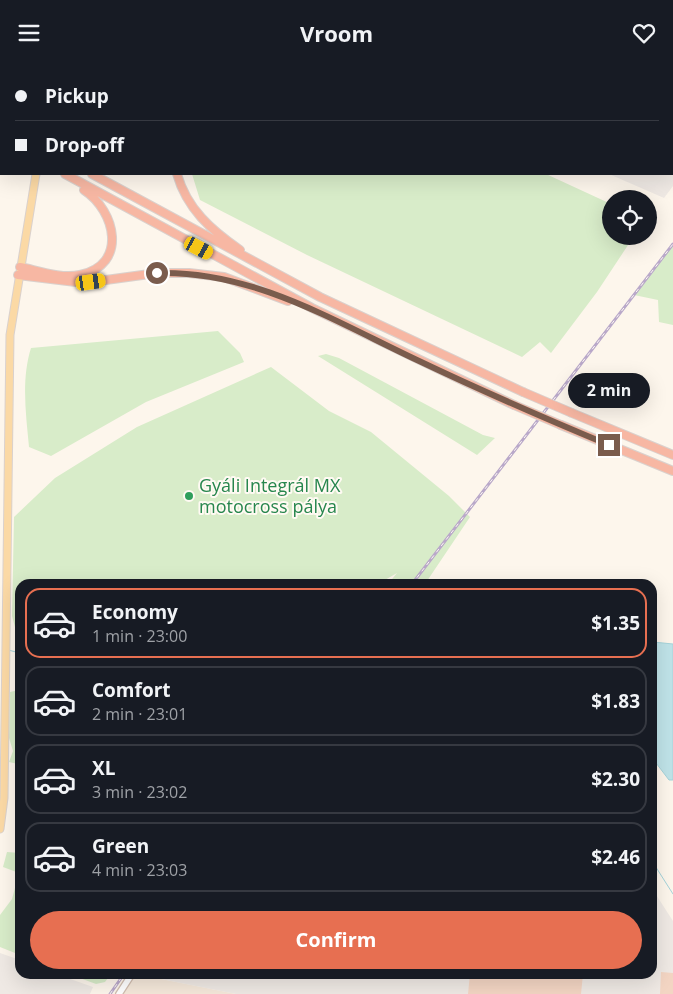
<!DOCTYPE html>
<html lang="en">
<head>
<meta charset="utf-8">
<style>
	body { margin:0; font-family:"Open Sans",sans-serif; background:#242831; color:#f1f3f6; height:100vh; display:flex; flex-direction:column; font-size:19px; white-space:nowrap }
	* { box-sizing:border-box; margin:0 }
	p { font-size:16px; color:#9ea1a6 }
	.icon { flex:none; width:28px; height:28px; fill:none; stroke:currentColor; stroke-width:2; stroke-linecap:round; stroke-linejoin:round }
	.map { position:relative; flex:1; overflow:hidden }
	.details { position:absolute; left:15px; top:514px; width:642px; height:400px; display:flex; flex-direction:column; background:#171b24; border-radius:15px; box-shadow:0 5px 20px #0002 }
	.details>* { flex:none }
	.top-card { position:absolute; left:0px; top:0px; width:674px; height:110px; box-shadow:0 5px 20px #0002; display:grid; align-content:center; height:110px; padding:0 15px; background:#171b24 }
	.controls { position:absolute; left:602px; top:125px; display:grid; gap:10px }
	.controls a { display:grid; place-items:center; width:55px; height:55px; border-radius:50%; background:#171b24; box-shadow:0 5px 20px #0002; font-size:25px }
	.end { position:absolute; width:22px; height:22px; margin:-11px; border:6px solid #7a5c4d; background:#fff; box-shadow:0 0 0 2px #fff }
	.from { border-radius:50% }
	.bubble { position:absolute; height:35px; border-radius:18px; background:#171b24; box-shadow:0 5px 20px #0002; font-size:16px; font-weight:700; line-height:35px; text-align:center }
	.car { position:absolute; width:15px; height:30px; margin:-15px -8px; border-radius:6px; box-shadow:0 0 4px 1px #0007; background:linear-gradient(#f5c518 24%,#345 0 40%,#f5c518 0 76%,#345 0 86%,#f5c518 0) }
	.top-card b { display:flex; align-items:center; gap:18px; height:48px; font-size:19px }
	.top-card b+b { border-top:1px solid #363941 }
	.top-card i { width:12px; height:12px; background:#f1f3f6 }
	ul { padding:9px 0 0; list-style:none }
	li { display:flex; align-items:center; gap:15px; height:70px; margin:0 10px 8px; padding:0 5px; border:2px solid #363941; border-radius:15px }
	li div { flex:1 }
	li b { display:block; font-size:19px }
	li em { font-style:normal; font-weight:700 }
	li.on { border-color:#e76f51 }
	li>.icon { width:45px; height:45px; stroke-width:1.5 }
	.action { display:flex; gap:10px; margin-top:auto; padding:10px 15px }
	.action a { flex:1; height:58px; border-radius:30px; background:#e76f51; color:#fff; font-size:20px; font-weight:700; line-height:58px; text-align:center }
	header { display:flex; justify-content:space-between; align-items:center; height:65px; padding:0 15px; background:#171b24; font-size:22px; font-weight:700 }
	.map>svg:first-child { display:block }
	.residential { fill:#f5e8da }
	.industrial { fill:#efe9e4 }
	.green { fill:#d8ecc9 }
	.water { fill:#bfe3e8; stroke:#a5d3da }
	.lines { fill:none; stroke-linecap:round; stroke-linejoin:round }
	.stream { stroke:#a5d3da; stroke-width:1 }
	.building { fill:#f3d5c3 }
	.minor-casing { stroke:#d1beb0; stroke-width:8 }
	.major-casing { stroke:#dad1cd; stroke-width:9 }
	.highway-casing { stroke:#dad1cd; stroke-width:10 }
	.minor { stroke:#fff; stroke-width:5.5 }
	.major { stroke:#fbd9a5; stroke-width:7 }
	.highway { stroke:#f7b7a3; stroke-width:8 }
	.rail-casing { stroke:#b9a8c9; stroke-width:3 }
	.rail { stroke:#fffaf3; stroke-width:1; stroke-dasharray:4; stroke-linecap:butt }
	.highway-bridge-casing { stroke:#dad1cd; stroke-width:10; stroke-linecap:butt }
	.highway-bridge { stroke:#f7b7a3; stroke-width:8 }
	.route { stroke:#7a5c4d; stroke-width:6 }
	.leisure-dot { fill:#2e9e5b; stroke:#fffaf3; stroke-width:2 }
	.labels { text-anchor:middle; stroke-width:4; stroke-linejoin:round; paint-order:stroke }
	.leisure-label { font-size:18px; fill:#27864d; stroke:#fffaf3; text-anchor:start }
</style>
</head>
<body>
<header><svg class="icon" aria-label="menu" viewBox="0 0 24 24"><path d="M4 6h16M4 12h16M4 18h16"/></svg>Vroom<svg class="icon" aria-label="heart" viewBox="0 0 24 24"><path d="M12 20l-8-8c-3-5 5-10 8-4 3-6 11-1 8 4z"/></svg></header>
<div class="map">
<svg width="673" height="929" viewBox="0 0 673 929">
	<rect width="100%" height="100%" fill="#fdf6ec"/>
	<path class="residential" d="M128 909H136L236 929H117Z"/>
	<path class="industrial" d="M368 0H673V121L664 133 609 109H672V1Z
		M653 825 673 856V929H236L136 909H652Z
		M0 888 20 895V909H56L93 922 90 929H0Z"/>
	<path class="green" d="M192 109H546L611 139V171H634L597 227 551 288 540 277 522 292 307 190 200 135Z
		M673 179V260L659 257 658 235 634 230Z
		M218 266 240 288 244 297 146 337 51 391 29 382C26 349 21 315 31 283Z
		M326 289 339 293 483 370 495 373 477 390 318 291Z
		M271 302 329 346 371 367 449 431 470 452 425 519H388L397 508 378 519H20L19 577 12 551 14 452 55 413 137 362Z
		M19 625 18 699 9 697 13 686 9 673 10 627Z
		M7 787 20 788V890L0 882V850L12 834 19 808 3 802Z
		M69 909H111L105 917 96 919Z"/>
	<path class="water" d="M653 577 673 579V715H669L653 694Z"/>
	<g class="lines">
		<path class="stream" d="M8 585 20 588
			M652 796 673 829"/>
	</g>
	<path class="building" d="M661 907 673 908V929H660Z
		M470 909H583L581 929H468Z"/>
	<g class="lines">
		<g class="minor-casing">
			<path id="minor" d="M119 929 130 912"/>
		</g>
		<g class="major-casing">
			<path id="major" d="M51 1V0
				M0 764 4 733 10 270 36 109"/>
		</g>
		<g class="highway-casing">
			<path id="highway" d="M97 0 102 1
				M0 56 1 57
				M0 72 1 73
				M65 109 312 243 514 340
				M92 109 320 232 523 327
				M177 109C187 144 211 165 240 185
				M20 202C39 206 61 214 80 210 128 200 116 146 84 125
				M18 210 84 218 157 208H189L224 212 288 236
				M572 348 673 390
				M561 360 673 406"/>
		</g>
		<use href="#minor" class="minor"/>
		<use href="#major" class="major"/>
		<use href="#highway" class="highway"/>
		<g class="rail-casing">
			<path id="rail" d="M412 519 673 179
				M110 929 124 909"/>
		</g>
		<use href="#rail" class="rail"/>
		<g class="highway-bridge-casing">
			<path id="highway-bridge" d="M523 327 572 348
				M514 340 561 360"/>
		</g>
		<use href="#highway-bridge" class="highway-bridge"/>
	</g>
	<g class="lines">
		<path class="route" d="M157 208C252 205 334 256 417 295 480 325 544 353 609 380"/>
	</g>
	<circle class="leisure-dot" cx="189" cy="431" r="5"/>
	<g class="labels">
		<g class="leisure-label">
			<text x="199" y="427">Gyáli Integrál MX<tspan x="199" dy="21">motocross pálya</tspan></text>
		</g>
	</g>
</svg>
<div class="controls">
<a><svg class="icon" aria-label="locate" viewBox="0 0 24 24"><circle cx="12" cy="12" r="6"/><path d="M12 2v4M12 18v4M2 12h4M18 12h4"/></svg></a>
</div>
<i class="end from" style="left:157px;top:208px"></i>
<i class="end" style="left:609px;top:380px"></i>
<div class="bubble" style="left:568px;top:308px;width:82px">2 min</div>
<i class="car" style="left:199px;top:183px;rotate:118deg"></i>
<i class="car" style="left:91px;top:217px;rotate:82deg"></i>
<div class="top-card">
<b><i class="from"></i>Pickup</b>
<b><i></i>Drop-off</b>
</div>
<section class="details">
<ul>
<li class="on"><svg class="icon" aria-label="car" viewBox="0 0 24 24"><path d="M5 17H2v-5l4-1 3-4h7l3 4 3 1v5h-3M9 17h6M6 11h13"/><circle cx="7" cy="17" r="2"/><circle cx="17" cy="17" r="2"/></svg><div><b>Economy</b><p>1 min · 23:00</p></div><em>$1.35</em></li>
<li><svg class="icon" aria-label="car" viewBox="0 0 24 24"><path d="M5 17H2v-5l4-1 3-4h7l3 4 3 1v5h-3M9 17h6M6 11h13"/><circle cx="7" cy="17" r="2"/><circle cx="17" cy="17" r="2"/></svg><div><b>Comfort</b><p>2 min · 23:01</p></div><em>$1.83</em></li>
<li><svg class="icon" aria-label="car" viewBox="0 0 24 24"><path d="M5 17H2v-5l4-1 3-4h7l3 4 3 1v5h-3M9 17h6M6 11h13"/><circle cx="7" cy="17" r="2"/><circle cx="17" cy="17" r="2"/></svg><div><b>XL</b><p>3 min · 23:02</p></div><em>$2.30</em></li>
<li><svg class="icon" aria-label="car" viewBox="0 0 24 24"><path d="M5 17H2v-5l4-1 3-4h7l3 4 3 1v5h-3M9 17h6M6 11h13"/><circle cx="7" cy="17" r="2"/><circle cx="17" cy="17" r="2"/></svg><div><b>Green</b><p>4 min · 23:03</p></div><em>$2.46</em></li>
</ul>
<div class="action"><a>Confirm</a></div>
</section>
</div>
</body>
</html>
